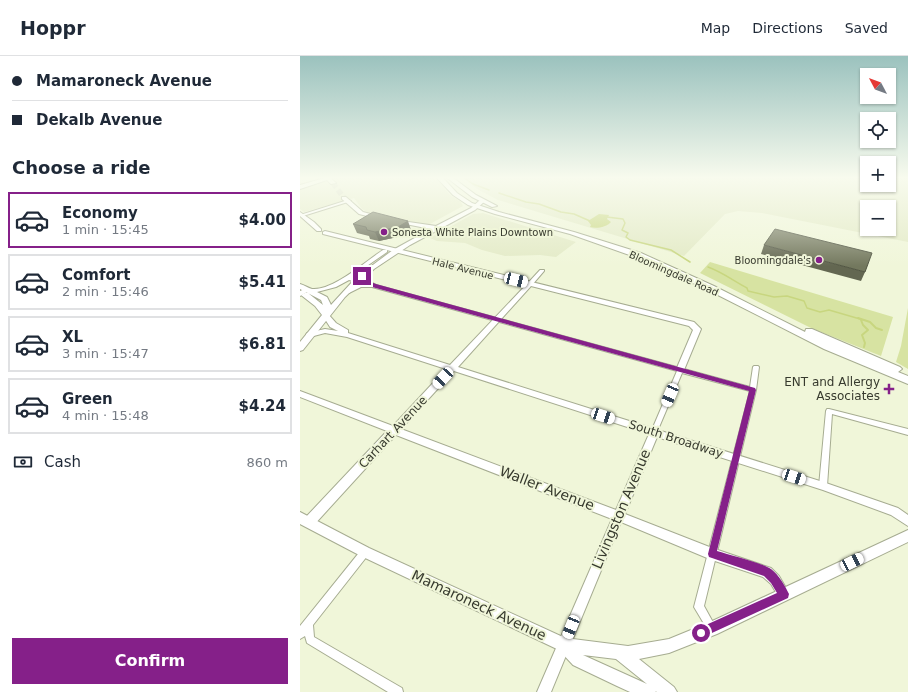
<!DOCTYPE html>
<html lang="en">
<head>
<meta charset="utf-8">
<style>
	body { margin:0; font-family:"DejaVu Sans",sans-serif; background:#f2f2f3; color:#1f2937; height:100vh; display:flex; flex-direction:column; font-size:15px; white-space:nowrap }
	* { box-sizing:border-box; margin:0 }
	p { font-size:13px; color:#747a83 }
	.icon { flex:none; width:22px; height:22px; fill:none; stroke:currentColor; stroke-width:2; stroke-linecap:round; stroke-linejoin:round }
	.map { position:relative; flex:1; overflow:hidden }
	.details { display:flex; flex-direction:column; background:#fff; width:300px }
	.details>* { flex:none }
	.guide { display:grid; align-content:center; height:88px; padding:0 12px; background:#fff }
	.needle { width:26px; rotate:311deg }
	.buttons { position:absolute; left:560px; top:12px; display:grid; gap:8px }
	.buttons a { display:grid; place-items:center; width:36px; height:36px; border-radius:0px; background:#fff; box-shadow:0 1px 3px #0004; font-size:20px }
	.end { position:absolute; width:18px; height:18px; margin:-9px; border:5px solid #852089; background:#fff; box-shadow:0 0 0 2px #fff }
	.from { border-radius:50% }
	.car { position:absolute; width:12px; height:24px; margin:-12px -6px; border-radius:5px; box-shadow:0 0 3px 1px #0007; background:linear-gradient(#fff 24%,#345 0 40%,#fff 0 76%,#345 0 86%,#fff 0) }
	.guide b { display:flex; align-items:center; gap:14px; height:38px; font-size:15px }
	.guide b+b { border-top:1px solid #e0e1e3 }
	.guide i { width:10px; height:10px; background:#1f2937 }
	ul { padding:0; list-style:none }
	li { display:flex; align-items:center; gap:12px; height:56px; margin:0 8px 6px; padding:0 4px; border:2px solid #e0e1e3; border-radius:0px }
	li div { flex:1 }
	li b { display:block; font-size:15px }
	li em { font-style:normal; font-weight:700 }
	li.selected { border-color:#852089 }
	li>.icon { width:36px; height:36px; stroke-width:1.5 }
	h2 { padding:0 12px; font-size:18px; line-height:48px }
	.pay { display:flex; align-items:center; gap:10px; height:44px; padding:0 12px; font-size:15px }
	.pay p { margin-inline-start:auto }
	.primary-button { display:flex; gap:8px; margin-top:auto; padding:8px 12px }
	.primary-button a { flex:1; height:46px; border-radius:0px; background:#852089; color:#fff; font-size:16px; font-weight:700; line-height:46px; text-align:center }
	header { display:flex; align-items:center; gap:24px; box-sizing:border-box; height:56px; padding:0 20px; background:#fff; border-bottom:1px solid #e0e1e3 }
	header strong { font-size:19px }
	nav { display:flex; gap:22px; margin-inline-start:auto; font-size:14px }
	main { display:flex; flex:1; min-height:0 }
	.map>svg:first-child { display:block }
	.built { fill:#e3eac6; fill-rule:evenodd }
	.green { fill:#d7e3a2 }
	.water { fill:#c8d67f }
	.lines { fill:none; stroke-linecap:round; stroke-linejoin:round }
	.stream-far1 { stroke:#c8d67f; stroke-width:1.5 }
	.stream { stroke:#c8d67f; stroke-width:2 }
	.secondary-tunnel { stroke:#cbd0b7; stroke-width:5.5; stroke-dasharray:5.5 3; stroke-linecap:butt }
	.minor-casing { stroke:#a6ac91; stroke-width:2 }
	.tertiary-casing { stroke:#a6ac91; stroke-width:2 }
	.secondary-casing { stroke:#a6ac91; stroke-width:2 }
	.primary-casing { stroke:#a6ac91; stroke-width:2 }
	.minor { fill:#fff; fill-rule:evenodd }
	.tertiary { fill:#fff; fill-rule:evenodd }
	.secondary { fill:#fff; fill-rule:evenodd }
	.primary { fill:#fff; fill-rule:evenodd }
	.wall { fill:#636751 }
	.shaded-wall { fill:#505442 }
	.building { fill:#73785e; stroke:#505442 }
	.route { fill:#852089 }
	.poi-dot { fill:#852089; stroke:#f0f6d9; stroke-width:1.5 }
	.labels { text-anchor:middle; stroke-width:4; stroke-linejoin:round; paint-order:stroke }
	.far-poi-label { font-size:10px; fill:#373a2e; stroke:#f0f6d9; text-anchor:start }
	.far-street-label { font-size:10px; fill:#373a2e; stroke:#f0f6d9 }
	.poi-label { font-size:12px; fill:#373a2e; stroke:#f0f6d9; text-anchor:end }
	.street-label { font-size:12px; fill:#373a2e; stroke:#f0f6d9 }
	.near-street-label { font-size:14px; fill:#373a2e; stroke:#f0f6d9 }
</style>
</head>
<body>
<header>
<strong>Hoppr</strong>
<nav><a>Map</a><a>Directions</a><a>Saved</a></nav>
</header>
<main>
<section class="details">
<div class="guide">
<b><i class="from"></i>Mamaroneck Avenue</b>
<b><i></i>Dekalb Avenue</b>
</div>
<h2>Choose a ride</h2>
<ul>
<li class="selected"><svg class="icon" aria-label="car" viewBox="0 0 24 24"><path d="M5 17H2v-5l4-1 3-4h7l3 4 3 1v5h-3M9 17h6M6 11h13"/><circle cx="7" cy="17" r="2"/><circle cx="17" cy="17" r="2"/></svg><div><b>Economy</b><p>1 min · 15:45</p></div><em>$4.00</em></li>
<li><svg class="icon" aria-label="car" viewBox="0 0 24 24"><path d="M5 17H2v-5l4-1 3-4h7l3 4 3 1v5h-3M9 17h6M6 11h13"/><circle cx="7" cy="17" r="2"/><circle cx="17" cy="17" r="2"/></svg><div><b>Comfort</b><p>2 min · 15:46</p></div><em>$5.41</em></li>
<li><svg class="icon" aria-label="car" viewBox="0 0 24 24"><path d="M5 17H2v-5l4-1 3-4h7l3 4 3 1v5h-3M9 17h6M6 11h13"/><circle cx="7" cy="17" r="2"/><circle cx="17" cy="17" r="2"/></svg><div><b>XL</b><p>3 min · 15:47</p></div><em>$6.81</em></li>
<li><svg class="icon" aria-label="car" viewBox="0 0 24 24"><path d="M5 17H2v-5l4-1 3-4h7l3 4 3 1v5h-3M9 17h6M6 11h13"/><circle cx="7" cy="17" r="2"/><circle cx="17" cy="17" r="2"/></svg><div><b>Green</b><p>4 min · 15:48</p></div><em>$4.24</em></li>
</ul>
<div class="pay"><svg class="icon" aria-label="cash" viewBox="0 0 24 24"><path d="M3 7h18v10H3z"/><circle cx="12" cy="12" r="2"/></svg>Cash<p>860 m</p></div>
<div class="primary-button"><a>Confirm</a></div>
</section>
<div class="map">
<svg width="608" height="636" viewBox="0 0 608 636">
	<rect width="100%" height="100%" fill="#f0f6d9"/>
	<path class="built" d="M39 121H133L138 124 149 138 161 146 163 150 128 169 69 157 62 153 54 142 4 156 0 153V133Z
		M163 121H567V129H589V121H608V186L462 157 438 155 425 158 384 200 198 144 177 133ZM567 151H589V173H567Z
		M183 157 276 186 256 201 240 199 205 200 182 194 165 187 137 185 130 182 173 158Z"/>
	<path class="green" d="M410 206 593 261 581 300 511 272 400 217Z
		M608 252V313L596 306 601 290Z"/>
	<path class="water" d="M299 158 309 159 307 163 311 166C307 171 296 173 290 171L291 169 288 165Z"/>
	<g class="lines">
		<path class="stream-far1" d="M163 121 173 128 189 134
			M199 137 226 146 239 148 261 156 274 158 290 165
			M307 161 323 163 325 167 322 174 328 177 326 181 330 184 371 194 390 206
			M408 211C422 216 434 225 447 232L448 235 474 241 487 240 504 245 507 252 520 256 529 254 560 263"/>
		<path class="stream" d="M558 262 570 266 576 272 582 274
			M561 264 563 269 568 274 562 279 565 287 564 291"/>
		<path class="secondary-tunnel" d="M33 127 44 142"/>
		<g class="minor-casing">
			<path id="minor" d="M48 144 51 145 3 160 0 159Z
				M240 214H244V215L232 229H228V227Z
				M60 220H64L68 225 76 229 450 331 453 311 454 310H458L459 311 456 334 404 550 415 570 417 573 415 576 412 578 409 576 394 551 450 335 382 317 357 376 356 378 354 379 352 378 351 376 377 315 72 231H61L49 237H45V235L58 229H67L64 227 60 221Z
				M527 353H529L608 373V379L532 358 527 430 526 432 523 433 520 432 519 430 526 355Z
				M65 492 68 493 69 496 68 499 13 569 14 581 102 632 103 636H88L7 587 5 580 0 583V570L62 493Z"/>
		</g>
		<g class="tertiary-casing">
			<path id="tertiary" d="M0 156 14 166 21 173V175H17L0 160Z
				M137 170 147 173 148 174 145 176 135 173V171Z
				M25 175 394 266 401 273 384 314 380 317 376 314 393 274 389 270 231 230 158 311 523 426 598 452 608 459V470L591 459 523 434 357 381 325 458 412 492 471 512 479 520 490 539 488 543 484 545 480 543 471 528 463 521 412 504 321 466 251 636H237L312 463 96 379 13 470 9 471 5 470 4 466 5 462 87 375 0 341V335L93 370 146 313 47 281 25 277 10 281H7L6 279 7 277 25 273 38 275 30 271 23 260 24 258H28L36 267 48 274V277L150 309 226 229 23 178V176ZM154 315 349 378 316 454 101 373Z
				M7 232 9 233V235L0 240V235Z"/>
		</g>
		<g class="secondary-casing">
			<path id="secondary" d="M24 121H29L36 127 31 128Z
				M42 141H46L63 156 82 161 79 163 59 158 42 143Z
				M180 144 185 145 175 154 110 189 74 213 45 241 3 294 0 295V286L22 259 15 250 1 239 5 237H8L23 249 21 244 0 233V228C4 229 8 232 12 233 33 235 66 205 83 194H87V196L64 212 58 220 93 194 131 173 95 166V164L136 170 171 152ZM49 224 53 225 31 249 27 241 17 236 36 231Z
				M0 456 69 492 265 582 328 590 369 583 408 567 608 474V486L417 578 369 597 339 603 374 631 377 636H357L355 635 356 636H330L317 630 273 609 259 594 61 500 0 468ZM283 599 316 603 347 628Z"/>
		</g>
		<g class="primary-casing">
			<path id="primary" d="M28 121H36L0 133V129Z
				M136 121H142L157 137 172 147 199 156 274 176 341 197 414 230 505 276 506 273H512L600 311 602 313 598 316 608 320V328L524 293 408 234 335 201 270 178 195 158 168 149 153 139Z
				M146 121H152L176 139 197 150 192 151 172 141Z"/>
		</g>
		<use href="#minor" class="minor"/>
		<use href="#tertiary" class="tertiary"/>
		<use href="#secondary" class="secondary"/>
		<use href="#primary" class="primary"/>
	</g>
	<path class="wall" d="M53 168 111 174 102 180 79 185 70 183 69 180 57 177Z
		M464 189 565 216 561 225 461 198Z"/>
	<path class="shaded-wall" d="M108 165 111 174 102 180 79 185 75 176Z"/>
	<path class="building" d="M73 156 108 165 98 171 75 176 67 174 66 171 53 168Z
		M475 173 572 197 565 216 464 189Z"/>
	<linearGradient id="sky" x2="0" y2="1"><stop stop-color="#9bc2be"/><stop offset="0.58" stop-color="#f8fbee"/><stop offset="1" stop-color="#f8fbee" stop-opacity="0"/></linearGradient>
	<rect width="608" height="210" fill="url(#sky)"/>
	<path class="route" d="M60 219H64L68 225 76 228 455 332 456 334 417 495C430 499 462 507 471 513 479 519 485 530 489 538L488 542 401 582 397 581 396 577 397 573 477 537 471 527 464 520 412 502 409 501 408 498 449 335 72 231 64 227Z"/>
	<g class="poi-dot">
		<circle cx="84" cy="176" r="4"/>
		<circle cx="519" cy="204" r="4"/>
		<path d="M587 327h4v4h4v4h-4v4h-4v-4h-4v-4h4z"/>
	</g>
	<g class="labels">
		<g class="far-poi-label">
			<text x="92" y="180">Sonesta White Plains Downtown</text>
			<text x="511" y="208" text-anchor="end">Bloomingdale's</text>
		</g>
		<g class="far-street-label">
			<text transform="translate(163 212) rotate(14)" y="4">Hale Avenue</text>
			<text transform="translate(374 217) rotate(24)" y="4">Bloomingdale Road</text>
		</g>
		<g class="poi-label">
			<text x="580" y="330">ENT and Allergy<tspan x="580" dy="14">Associates</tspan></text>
		</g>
		<g class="street-label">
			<text transform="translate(93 376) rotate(-47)" y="4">Carhart Avenue</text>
			<text transform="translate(376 383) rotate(18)" y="4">South Broadway</text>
		</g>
		<g class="near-street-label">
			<text transform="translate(247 432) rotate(21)" y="5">Waller Avenue</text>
			<text transform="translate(321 453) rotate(-67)" y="5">Livingston Avenue</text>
			<text transform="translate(179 549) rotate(25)" y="5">Mamaroneck Avenue</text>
		</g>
	</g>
</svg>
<div class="buttons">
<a><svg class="needle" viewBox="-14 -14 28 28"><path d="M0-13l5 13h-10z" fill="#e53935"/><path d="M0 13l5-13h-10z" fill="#747a83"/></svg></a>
<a><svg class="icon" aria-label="locate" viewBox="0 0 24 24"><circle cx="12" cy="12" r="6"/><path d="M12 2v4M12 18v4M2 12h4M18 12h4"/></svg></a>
<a>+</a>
<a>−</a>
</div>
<i class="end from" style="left:401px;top:577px"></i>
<i class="end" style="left:62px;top:220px"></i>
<i class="car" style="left:216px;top:224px;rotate:104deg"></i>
<i class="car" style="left:143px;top:322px;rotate:223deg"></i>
<i class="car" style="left:370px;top:339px;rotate:203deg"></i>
<i class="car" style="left:303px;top:360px;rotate:108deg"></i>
<i class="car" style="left:494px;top:421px;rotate:108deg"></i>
<i class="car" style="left:552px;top:506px;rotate:64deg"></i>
<i class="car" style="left:271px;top:571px;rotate:202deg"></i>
</div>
</main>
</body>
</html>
